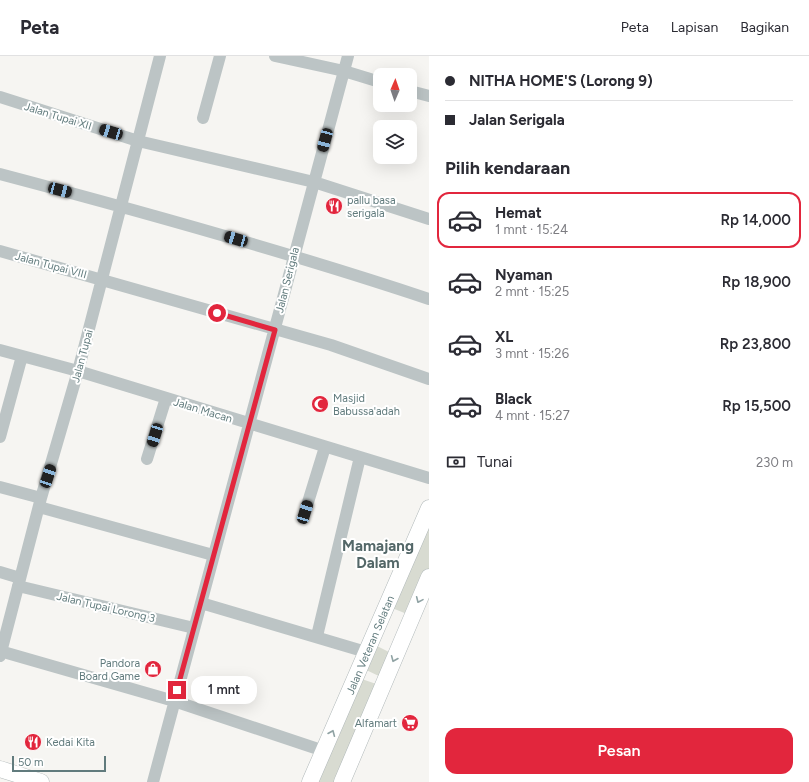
<!DOCTYPE html>
<html lang="id">
<head>
<meta charset="utf-8">
<style>
	body { margin:0; font-family:Figtree,sans-serif; background:#f2f2f3; color:#2b2b33; height:100vh; display:flex; flex-direction:column; font-size:15px; white-space:nowrap }
	* { box-sizing:border-box; margin:0 }
	p { font-size:13px; color:#7c7c81 }
	.icon { flex:none; width:22px; height:22px; fill:none; stroke:currentColor; stroke-width:2; stroke-linecap:round; stroke-linejoin:round }
	.map { position:relative; flex:1; overflow:hidden }
	.drawer { display:flex; flex-direction:column; background:#fff; width:380px }
	.drawer>* { flex:none }
	.hud { display:grid; align-content:center; height:88px; padding:0 16px; background:#fff }
	.needle { width:26px; rotate:2deg }
	.fabs { position:absolute; left:373px; top:12px; display:grid; gap:8px }
	.fabs a { display:grid; place-items:center; width:44px; height:44px; border-radius:8px; background:#fff; box-shadow:0 4px 16px #0002; font-size:20px }
	.scale { position:absolute; left:12px; bottom:10px; width:94px; box-sizing:border-box; padding-left:4px; border:2px solid #617b7d; border-top:0; font-size:11px; line-height:14px; white-space:nowrap; color:#617b7d; -webkit-text-stroke:3px #fff; paint-order:stroke }
	.end { position:absolute; width:18px; height:18px; margin:-9px; border:5px solid #e2263d; background:#fff; box-shadow:0 0 0 2px #fff }
	.from { border-radius:50% }
	.bubble { position:absolute; height:28px; border-radius:12px; background:#fff; box-shadow:0 4px 16px #0002; font-size:13px; font-weight:600; line-height:28px; text-align:center }
	.car { position:absolute; width:12px; height:24px; margin:-12px -6px; border-radius:5px; box-shadow:0 0 3px 1px #0007; background:linear-gradient(#222 24%,#8ab4d8 0 40%,#222 0 76%,#8ab4d8 0 86%,#222 0) }
	.hud b { display:flex; align-items:center; gap:14px; height:38px; font-size:15px }
	.hud b+b { border-top:1px solid #e1e1e2 }
	.hud i { width:10px; height:10px; background:#2b2b33 }
	ul { padding:0; list-style:none }
	li { display:flex; align-items:center; gap:12px; height:56px; margin:0 8px 6px; padding:0 8px; border:2px solid transparent; border-radius:12px }
	li div { flex:1 }
	li b { display:block; font-size:15px }
	li em { font-style:normal; font-weight:600 }
	li.selected { border-color:#e2263d }
	li>.icon { width:36px; height:36px; stroke-width:1.5 }
	h2 { padding:0 16px; font-size:18px; line-height:48px }
	.pay { display:flex; align-items:center; gap:10px; height:44px; padding:0 16px; font-size:15px }
	.pay p { margin-inline-start:auto }
	.cta { display:flex; gap:8px; margin-top:auto; padding:8px 16px }
	.cta a { flex:1; height:46px; border-radius:12px; background:#e2263d; color:#fff; font-size:16px; font-weight:600; line-height:46px; text-align:center }
	header { display:flex; align-items:center; gap:24px; box-sizing:border-box; height:56px; padding:0 20px; background:#fff; border-bottom:1px solid #e1e1e2 }
	header strong { font-size:19px }
	nav { display:flex; gap:22px; margin-inline-start:auto; font-size:14px }
	main { display:flex; flex:1; min-height:0 }
	.map>svg:first-child { display:block }
	.green { fill:#d8dbd1 }
	.lines { fill:none; stroke-linecap:round; stroke-linejoin:round }
	.major-casing { stroke:#b0b8b9; stroke-width:17 }
	.minor { stroke:#bcc4c5; stroke-width:12 }
	.major { stroke:#fff; stroke-width:16 }
	.oneway { stroke:#90a3a4 }
	.route { stroke:#e2263d; stroke-width:5 }
	.labels { text-anchor:middle; stroke-width:4; stroke-linejoin:round; paint-order:stroke }
	.street-label { font-size:11px; fill:#617b7d; stroke:#fff }
	.poi-label { font-size:11px; fill:#617b7d; stroke:#fff; text-anchor:start }
	.district-label { font-size:15px; font-weight:bold; fill:#536768; stroke:#fff }
</style>
</head>
<body>
<header>
<strong>Peta</strong>
<nav><a>Peta</a><a>Lapisan</a><a>Bagikan</a></nav>
</header>
<main>
<div class="map">
<svg width="429" height="726" viewBox="0 0 429 726">
	<rect width="100%" height="100%" fill="#f6f5f2"/>
	<path class="green" d="M429 452V521L412 560 387 550Z
		M371 587 395 599 385 623 360 611Z
		M356 621 382 630 342 726H311Z"/>
	<g class="lines">
		<g class="major-casing">
			<path id="major" d="M0 713 41 726
				M310 726 429 452
				M342 726 429 521"/>
		</g>
		<path class="minor" d="M275 0 344 15 380 26
			M410 35 429 40
			M0 41 138 85 314 126 429 163
			M203 62 220 0
			M0 118C144 156 288 196 429 243
			M0 195 331 289 429 323
			M0 294 78 315 429 422
			M0 381 22 300
			M147 403 166 342
			M0 431 41 442
			M39 451 213 499
			M305 456 325 391
			M0 516 20 522
			M18 530 194 572
			M201 547 366 596
			M317 580 360 401
			M0 595 174 645 324 695
			M0 600 41 442 78 315 160 0
			M153 726 348 0"/>
		<use href="#major" class="major"/>
	</g>
	<defs><path id="oneway-chevron" d="M-2-3.5L2.5 0L-2 3.5" fill="none" stroke-width="1.6" stroke-linecap="round" stroke-linejoin="round"/></defs>
	<g class="oneway">
		<use href="#oneway-chevron" transform="translate(419 544) rotate(114)"/>
		<use href="#oneway-chevron" transform="translate(394 603) rotate(113)"/>
		<use href="#oneway-chevron" transform="translate(332 677) rotate(-67)"/>
	</g>
	<g class="lines">
		<path class="route" d="M177 634 275 274 217 257"/>
	</g>
	<defs>
		<g id="restaurant-disc" transform="scale(0.9)"><circle r="9.5" fill="#e2263d" stroke="#fff"/><path d="M-5-6h1v4h1v-4h1v4h1v-4h1v5L-1.5 .5V6h-2V.5L-5-1ZM5-6V6H3V1.5H1.5Q1.5-4 5-6Z" fill="#fff"/></g>
		<g id="mosque-disc" transform="scale(0.9)"><circle r="9.5" fill="#e2263d" stroke="#fff"/><path d="M3.5-4.9A6 6 0 1 0 3.5 4.9A5 5 0 1 1 3.5-4.9Z" fill="#fff"/></g>
		<g id="shop-disc" transform="scale(0.9)"><circle r="9.5" fill="#e2263d" stroke="#fff"/><path d="M-5-2.5h2.3a2.7 3.5 0 0 1 5.4 0H5L5.5 6h-11ZM-1.5-2.5h3a1.5 2.3 0 0 0-3 0Z" fill="#fff"/></g>
		<g id="supermarket-disc" transform="scale(0.9)"><circle r="9.5" fill="#e2263d" stroke="#fff"/><path d="M-6-5.5h2.5l.6 2H6L4.5 2H-2.5L-4.4-4H-6ZM-1.5 3.2a1.3 1.3 0 1 0 .1 0ZM3 3.2a1.3 1.3 0 1 0 .1 0Z" fill="#fff"/></g>
	</defs>
	<g fill-rule="evenodd">
		<use href="#restaurant-disc" x="334" y="150"/>
		<use href="#mosque-disc" x="320" y="348"/>
		<use href="#shop-disc" x="153" y="613"/>
		<use href="#supermarket-disc" x="410" y="667"/>
		<use href="#restaurant-disc" x="33" y="686"/>
	</g>
	<g class="labels">
		<g class="street-label">
			<text transform="translate(58 60) rotate(17)" y="4">Jalan Tupai XII</text>
			<text transform="translate(51 209) rotate(15)" y="4">Jalan Tupai VIII</text>
			<text transform="translate(287 224) rotate(-76)" y="4">Jalan Serigala</text>
			<text transform="translate(82 300) rotate(-75)" y="4">Jalan Tupai</text>
			<text transform="translate(203 354) rotate(17)" y="4">Jalan Macan</text>
			<text transform="translate(106 551) rotate(13)" y="4">Jalan Tupai Lorong 3</text>
			<text transform="translate(370 589) rotate(-67)" y="4">Jalan Veteran Selatan</text>
		</g>
		<g class="poi-label">
			<text x="347" y="148">pallu basa<tspan x="347" dy="13">serigala</tspan></text>
			<text x="333" y="346">Masjid<tspan x="333" dy="13">Babussa'adah</tspan></text>
			<text x="140" y="611" text-anchor="end">Pandora<tspan x="140" dy="13">Board Game</tspan></text>
			<text x="397" y="671" text-anchor="end">Alfamart</text>
			<text x="46" y="690">Kedai Kita</text>
		</g>
		<g class="district-label">
			<text x="378" y="495">Mamajang<tspan x="378" dy="17">Dalam</tspan></text>
		</g>
	</g>
</svg>
<div class="fabs">
<a><svg class="needle" viewBox="-14 -14 28 28"><path d="M0-13l5 13h-10z" fill="#e53935"/><path d="M0 13l5-13h-10z" fill="#7c7c81"/></svg></a>
<a><svg class="icon" aria-label="layers" viewBox="0 0 24 24"><path d="M12 4l9 5-9 5-9-5zM3 14l9 5 9-5"/></svg></a>
</div>
<div class="scale">50 m</div>
<i class="end from" style="left:217px;top:257px"></i>
<i class="end" style="left:177px;top:634px"></i>
<div class="bubble" style="left:191px;top:620px;width:66px">1 mnt</div>
<i class="car" style="left:111px;top:76px;rotate:287deg"></i>
<i class="car" style="left:325px;top:84px;rotate:195deg"></i>
<i class="car" style="left:60px;top:134px;rotate:105deg"></i>
<i class="car" style="left:236px;top:183px;rotate:286deg"></i>
<i class="car" style="left:155px;top:379px;rotate:197deg"></i>
<i class="car" style="left:48px;top:420px;rotate:18deg"></i>
<i class="car" style="left:305px;top:456px;rotate:17deg"></i>
</div>
<section class="drawer">
<div class="hud">
<b><i class="from"></i>NITHA HOME'S (Lorong 9)</b>
<b><i></i>Jalan Serigala</b>
</div>
<h2>Pilih kendaraan</h2>
<ul>
<li class="selected"><svg class="icon" aria-label="car" viewBox="0 0 24 24"><path d="M5 17H2v-5l4-1 3-4h7l3 4 3 1v5h-3M9 17h6M6 11h13"/><circle cx="7" cy="17" r="2"/><circle cx="17" cy="17" r="2"/></svg><div><b>Hemat</b><p>1 mnt · 15:24</p></div><em>Rp 14,000</em></li>
<li><svg class="icon" aria-label="car" viewBox="0 0 24 24"><path d="M5 17H2v-5l4-1 3-4h7l3 4 3 1v5h-3M9 17h6M6 11h13"/><circle cx="7" cy="17" r="2"/><circle cx="17" cy="17" r="2"/></svg><div><b>Nyaman</b><p>2 mnt · 15:25</p></div><em>Rp 18,900</em></li>
<li><svg class="icon" aria-label="car" viewBox="0 0 24 24"><path d="M5 17H2v-5l4-1 3-4h7l3 4 3 1v5h-3M9 17h6M6 11h13"/><circle cx="7" cy="17" r="2"/><circle cx="17" cy="17" r="2"/></svg><div><b>XL</b><p>3 mnt · 15:26</p></div><em>Rp 23,800</em></li>
<li><svg class="icon" aria-label="car" viewBox="0 0 24 24"><path d="M5 17H2v-5l4-1 3-4h7l3 4 3 1v5h-3M9 17h6M6 11h13"/><circle cx="7" cy="17" r="2"/><circle cx="17" cy="17" r="2"/></svg><div><b>Black</b><p>4 mnt · 15:27</p></div><em>Rp 15,500</em></li>
</ul>
<div class="pay"><svg class="icon" aria-label="cash" viewBox="0 0 24 24"><path d="M3 7h18v10H3z"/><circle cx="12" cy="12" r="2"/></svg>Tunai<p>230 m</p></div>
<div class="cta"><a>Pesan</a></div>
</section>
</main>
</body>
</html>
